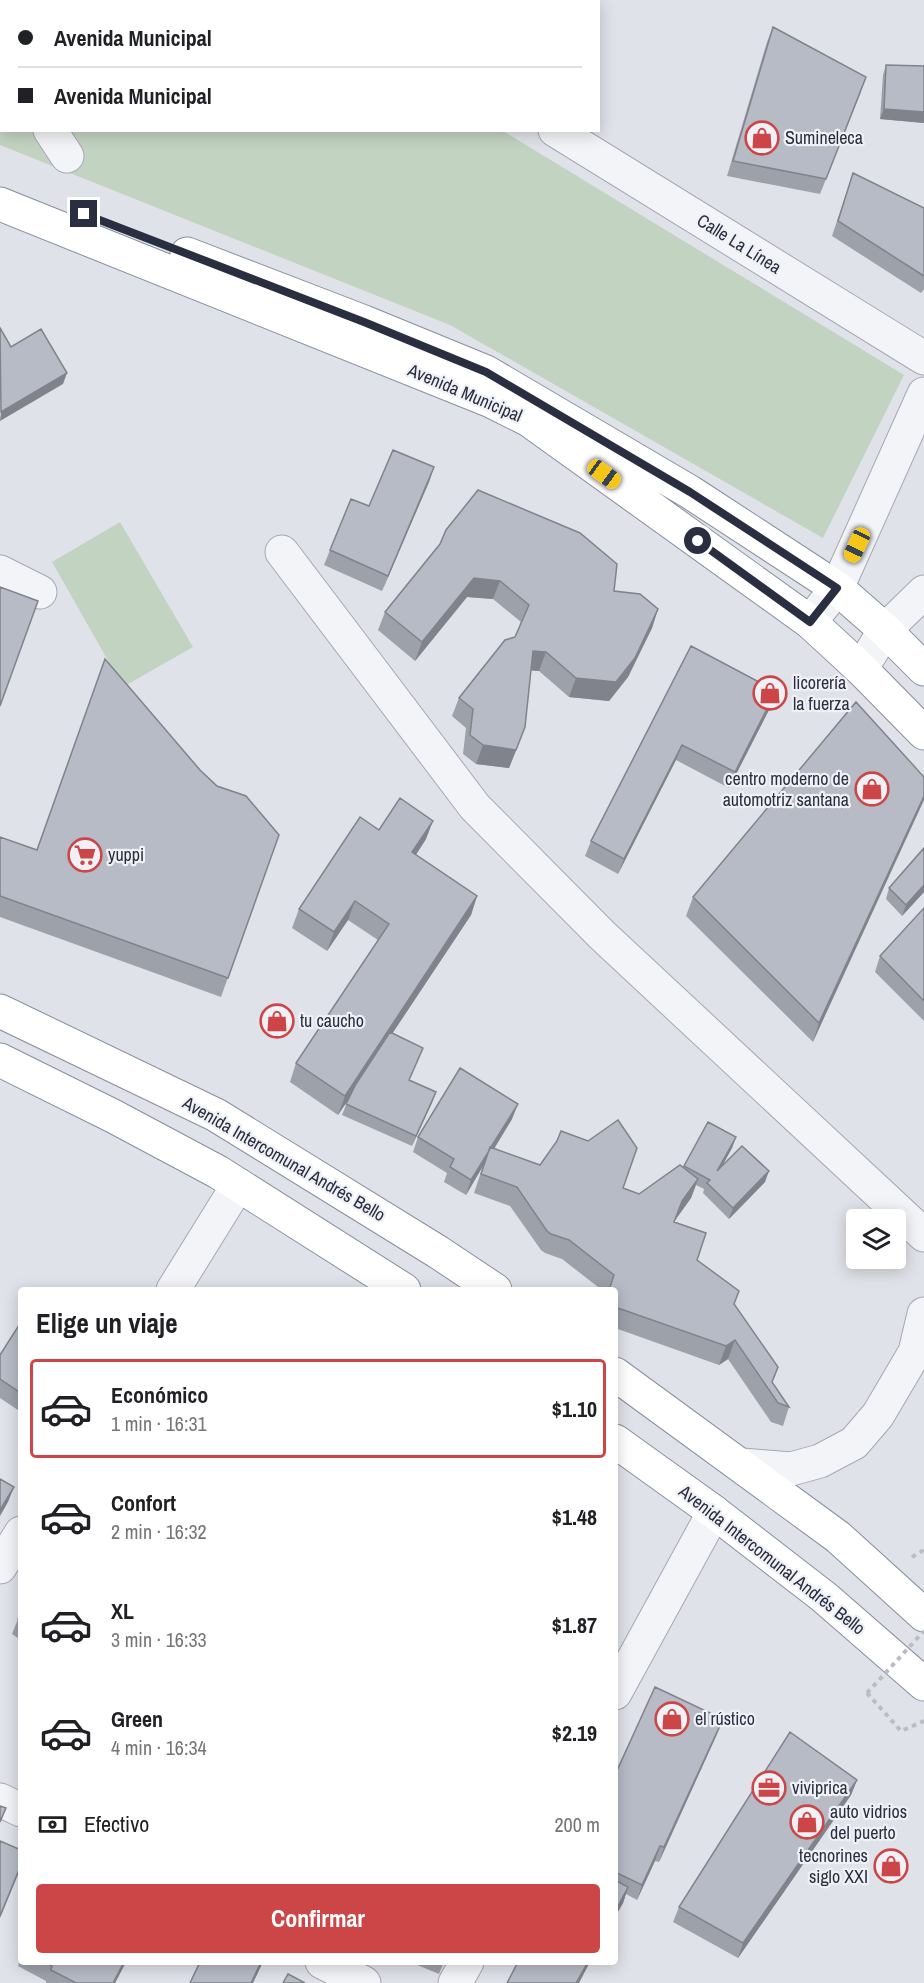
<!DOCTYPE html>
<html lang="es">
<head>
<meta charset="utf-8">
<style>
	body { margin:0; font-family:"Archivo Narrow",sans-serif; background:#f6f6f6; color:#202124; height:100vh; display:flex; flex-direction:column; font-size:22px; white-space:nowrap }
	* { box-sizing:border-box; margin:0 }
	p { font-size:20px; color:#757577 }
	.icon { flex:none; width:33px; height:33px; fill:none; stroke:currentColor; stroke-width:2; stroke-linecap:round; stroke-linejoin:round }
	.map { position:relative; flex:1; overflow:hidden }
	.side { position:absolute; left:18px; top:1287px; width:600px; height:678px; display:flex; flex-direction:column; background:#fff; border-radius:6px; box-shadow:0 3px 15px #0003 }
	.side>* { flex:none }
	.banner { position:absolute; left:0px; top:0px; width:600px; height:132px; box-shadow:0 3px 15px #0003; display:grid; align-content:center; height:132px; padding:0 18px; background:#fff }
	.fabs { position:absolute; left:846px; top:1209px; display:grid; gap:12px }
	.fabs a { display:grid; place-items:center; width:60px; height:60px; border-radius:6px; background:#fff; box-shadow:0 3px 15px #0003; font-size:30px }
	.end { position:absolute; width:27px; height:27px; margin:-14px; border:8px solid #292e40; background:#fff; box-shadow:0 0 0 3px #fff }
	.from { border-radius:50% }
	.car { position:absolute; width:18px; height:36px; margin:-18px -9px; border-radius:8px; box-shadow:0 0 4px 2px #0007; background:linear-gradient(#f5c518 24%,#345 0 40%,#f5c518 0 76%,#345 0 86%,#f5c518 0) }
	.banner b { display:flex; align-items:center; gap:21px; height:57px; font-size:22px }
	.banner b+b { border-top:2px solid #e0e0e0 }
	.banner i { width:15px; height:15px; background:#202124 }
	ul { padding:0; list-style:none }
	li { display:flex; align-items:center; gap:18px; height:99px; margin:0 12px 9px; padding:0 6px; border:3px solid transparent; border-radius:6px }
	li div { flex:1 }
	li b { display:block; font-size:22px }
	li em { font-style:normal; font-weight:700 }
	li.selected { border-color:#cd4647 }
	li>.icon { width:54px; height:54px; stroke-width:1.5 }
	h2 { padding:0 18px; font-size:27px; line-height:72px }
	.pay { display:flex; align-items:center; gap:15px; height:66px; padding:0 18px; font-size:22px }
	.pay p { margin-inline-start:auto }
	.primary-button { display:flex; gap:12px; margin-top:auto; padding:12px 18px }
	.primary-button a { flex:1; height:69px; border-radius:6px; background:#cd4647; color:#fff; font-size:24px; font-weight:700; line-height:69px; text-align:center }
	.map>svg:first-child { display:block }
	.green { fill:#c3d3c1 }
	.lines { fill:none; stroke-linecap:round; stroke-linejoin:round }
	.minor-casing { stroke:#a5a8b3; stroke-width:35 }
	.highway-casing { stroke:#878e9f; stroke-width:35 }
	.path { stroke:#babdc4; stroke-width:4; stroke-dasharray:4.5 4.5; stroke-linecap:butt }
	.minor { stroke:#f3f4f7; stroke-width:33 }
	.highway { stroke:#fff; stroke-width:33 }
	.path-bridge { stroke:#babdc4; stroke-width:4; stroke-dasharray:4.5 4.5; stroke-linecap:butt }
	.wall { fill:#9da1aa }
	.shaded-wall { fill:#80838b }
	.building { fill:#b7bbc6; stroke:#80838b; stroke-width:1.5 }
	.route { stroke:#292e40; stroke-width:8 }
	.labels { text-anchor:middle; stroke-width:4.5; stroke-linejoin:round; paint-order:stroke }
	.poi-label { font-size:18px; fill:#292e40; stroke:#f0f1f6; text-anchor:start }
	.street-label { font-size:18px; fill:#292e40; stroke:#f0f1f6 }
</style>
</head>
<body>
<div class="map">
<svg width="924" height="1983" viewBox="0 0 924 1983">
	<rect width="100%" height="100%" fill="#e0e2e9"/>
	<path class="green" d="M0 0H290L292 1 2 2V130L503 131 904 375 823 538 450 325 0 145Z
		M120 522 193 647 123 687 52 562Z"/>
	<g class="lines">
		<g class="minor-casing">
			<path id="minor" d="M343 0 345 2
				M496 2 497 0
				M0 72 2 73
				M50 130 67 156
				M555 130 924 358
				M282 552 475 807 602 935 924 1235
				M0 572 40 592
				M810 622 837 588 924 394
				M861 669 885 630 924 592
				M173 1290 238 1185
				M742 1465 791 1469 820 1461 854 1443 878 1415 915 1352 924 1314
				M0 1567 21 1533
				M615 1693 714 1512
				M0 1800 21 1810
				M322 1962 364 1983
				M455 1983 467 1962"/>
		</g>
		<g class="highway-casing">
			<path id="highway" d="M0 204 491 401 529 420 810 622 861 669 924 733
				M187 254 364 322 486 372 690 492 837 588 885 630 924 669
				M0 1011 216 1115 438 1252 495 1290
				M0 1060 113 1116 218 1172 404 1290
				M615 1374 838 1537 924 1615
				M615 1441 714 1512 824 1597 924 1684"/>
		</g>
		<path class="path" d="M912 1557 922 1551 924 1553
			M867 1693 901 1731 924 1721"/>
		<use href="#minor" class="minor"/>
		<use href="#highway" class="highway"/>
		<path class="path-bridge" d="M867 1693 924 1631"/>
	</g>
	<path class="wall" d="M773 27 861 92 820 194 727 176 767 42Z
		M886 65 924 66V123L880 119 883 75Z
		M853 173 924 208V289L921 293 832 236Z
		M434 467 429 482 382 591 324 565 330 550Z
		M440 544 614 591 658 609 652 628 628 677 609 701 569 697 539 671 531 670 518 746 509 768 476 764 463 754 466 728 452 716 459 698 515 637 521 622 493 599 467 597 415 661 378 630 385 612Z
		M691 646 771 706 729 788 676 760 618 874 585 856 591 841Z
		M200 770 217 786 279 835 221 997 0 917V837L37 850Z
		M924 777 813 1042 686 916 693 897Z
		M379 830 426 839 416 855 477 896 471 915 392 1034 419 1058 409 1080 436 1092 412 1146 342 1115 348 1100 338 1115 290 1082 296 1063 378 940 348 920 327 951 292 928 299 909Z
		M889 888 924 892 902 916 886 899Z
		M924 908V1021L875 972 880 956Z
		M512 1119 494 1149 540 1165 623 1188 639 1194 683 1168 684 1166 736 1137 732 1148 722 1166 765 1182 729 1219 703 1193 704 1189 696 1185 691 1198 674 1222 697 1260 734 1304 772 1383 789 1407 783 1426 771 1422 728 1359 719 1365 615 1328V1290H602L562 1259 545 1253 541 1250 510 1206 474 1193 483 1166 466 1195 444 1182 447 1173 413 1152 418 1137Z
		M21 1322V1412L0 1398V1355Z
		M21 1614V1640L12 1634 18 1619Z
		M717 1734 659 1862 655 1861 637 1900 626 1894 623 1903 615 1917V1775Z
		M857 1780 851 1795 738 1958 673 1922 679 1907Z
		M21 1958V1962H126L115 1983H46V1981L18 1966Z
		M410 1962H444L439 1974Z"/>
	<path class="shaded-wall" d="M884 109 924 112V123L880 119Z
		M67 373 63 384 0 421 1 412Z
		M434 467 429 482 382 591 388 576Z
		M474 578 500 581 493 599 467 597 415 661 422 642Z
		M658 609 652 628 628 677 609 701 569 697 576 678Z
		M533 651 546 652 539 671 526 670Z
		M776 691 771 706 729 788 735 772Z
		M525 727 509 768 476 764 483 745Z
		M682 745 676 760 618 874 624 859Z
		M924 796V800L813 1042 819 1023Z
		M433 821 426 839 405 871 412 852Z
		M924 885V892L902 916 906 905Z
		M477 896 471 915 338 1115 345 1096Z
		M355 901 348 920 327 951 334 932Z
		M436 1092 432 1103 412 1146 416 1136Z
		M518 1104 512 1119 484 1165 489 1151Z
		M736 1137 732 1148 714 1181 717 1171Z
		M489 1151 483 1166 466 1195 471 1180Z
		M769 1171 765 1182 729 1219 733 1208Z
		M698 1179 691 1198 675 1220 682 1201Z
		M735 1340 728 1359 719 1365 726 1346Z
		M14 1487 8 1502 0 1516V1510Z
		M723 1719 717 1734 659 1862 664 1847Z
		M857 1780 851 1795 738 1958 743 1943Z
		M660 1846 655 1861 637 1900 642 1885Z
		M21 1865V1867L0 1918V1916Z
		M628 1887 623 1903 615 1917V1912Z
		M124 1962H126L115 1983H113Z
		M261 1962H263L253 1983H251Z
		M588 1962H590L579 1983H576Z"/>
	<path class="building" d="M773 27 866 77 826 179 733 161Z
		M886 65 924 66V112L884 109Z
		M853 173 924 208V276L838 221Z
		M0 328 11 347 41 329 67 373 1 412Z
		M393 450 434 467 388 576 330 550 351 499 369 506Z
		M478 490 580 533 617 564 614 591 640 594 658 609 635 658 616 682 576 678 546 652 533 651 525 727 516 750 483 745 470 735 473 709 459 698 505 640 515 637 529 605 500 581 474 578 422 642 385 612 440 544 446 530Z
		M0 587 38 601 0 706Z
		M691 646 776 691 735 772 682 745 624 859 591 841Z
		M105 659 200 770 217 786 246 796 279 835 228 978 0 896V837L37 850Z
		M856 702 924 777V796L819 1023 693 897Z
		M400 798 433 821 412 852 477 896 345 1096 296 1063 389 924 355 901 334 932 299 909 360 817 379 830Z
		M924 848V885L906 905 889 888Z
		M924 908V1001L880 956Z
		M390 1032 423 1048 409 1080 436 1092 416 1136 346 1104 356 1084Z
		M460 1068 518 1104 491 1147H490L489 1151 471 1180 450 1167 454 1159 418 1137Z
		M618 1120 637 1148 623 1188 639 1194 680 1165 698 1179 682 1201 674 1222 706 1233 697 1260 739 1291 734 1304 778 1367 772 1382 789 1407 778 1403 735 1340 726 1346 615 1307V1290H609L614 1275 569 1240 551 1234 547 1231 517 1187 481 1174 490 1147 540 1165 557 1141 561 1131 588 1141Z
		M708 1122 736 1137 717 1171 742 1146 769 1171 733 1208 707 1183 710 1180 684 1166Z
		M21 1322V1393L0 1379V1355Z
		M0 1479 14 1487 0 1510Z
		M21 1614V1621L18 1619Z
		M655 1687 723 1719 664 1847 660 1846 642 1885 615 1872V1775Z
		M790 1732 857 1780 743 1943 679 1907Z
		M0 1806 6 1808 0 1822Z
		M0 1841 21 1850V1865L0 1916Z
		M615 1880 628 1887 615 1912Z
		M45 1962H124L113 1983H76L51 1970 52 1966Z
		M200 1962H261L251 1983H190Z
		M518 1962H588L576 1983H507Z
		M288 1974 305 1983H283Z"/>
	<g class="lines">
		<path class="route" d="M84 214 364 322 486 372 690 492 837 588 810 622 698 541"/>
	</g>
	<defs>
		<g id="shop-ring" transform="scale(1.725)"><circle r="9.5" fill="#f0f1f6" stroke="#cd4647" stroke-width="1.5"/><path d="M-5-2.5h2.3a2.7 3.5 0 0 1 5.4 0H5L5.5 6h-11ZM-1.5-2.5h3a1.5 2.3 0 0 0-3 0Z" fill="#cd4647"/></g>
		<g id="supermarket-ring" transform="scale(1.725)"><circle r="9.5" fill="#f0f1f6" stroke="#cd4647" stroke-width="1.5"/><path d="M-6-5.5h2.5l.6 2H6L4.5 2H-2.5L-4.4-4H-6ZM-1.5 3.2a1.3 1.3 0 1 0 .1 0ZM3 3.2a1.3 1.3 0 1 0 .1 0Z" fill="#cd4647"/></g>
		<g id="office-ring" transform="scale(1.725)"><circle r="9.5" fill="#f0f1f6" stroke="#cd4647" stroke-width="1.5"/><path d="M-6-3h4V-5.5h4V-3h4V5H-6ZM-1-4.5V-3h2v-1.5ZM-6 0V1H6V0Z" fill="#cd4647"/></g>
	</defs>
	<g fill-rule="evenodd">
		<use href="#shop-ring" x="762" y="138"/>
		<use href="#shop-ring" x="770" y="693"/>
		<use href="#shop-ring" x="872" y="789"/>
		<use href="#supermarket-ring" x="85" y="855"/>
		<use href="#shop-ring" x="277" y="1021"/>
		<use href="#shop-ring" x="672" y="1719"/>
		<use href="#office-ring" x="769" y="1788"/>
		<use href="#shop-ring" x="807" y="1822"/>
		<use href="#shop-ring" x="891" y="1866"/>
	</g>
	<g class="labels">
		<g class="poi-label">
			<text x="785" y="144">Sumineleca</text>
			<text x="793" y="689">licorería<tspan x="793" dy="21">la fuerza</tspan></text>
			<text x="849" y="785" text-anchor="end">centro moderno de<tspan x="849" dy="21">automotriz santana</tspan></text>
			<text x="108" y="861">yuppi</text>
			<text x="300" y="1027">tu caucho</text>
			<text x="695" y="1725">el rústico</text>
			<text x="792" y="1794">viviprica</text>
			<text x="830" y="1818">auto vidrios<tspan x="830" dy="21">del puerto</tspan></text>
			<text x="868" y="1862" text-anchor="end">tecnorines<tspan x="868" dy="21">siglo XXI</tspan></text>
		</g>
		<g class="street-label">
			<text transform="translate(739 244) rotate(32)" y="6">Calle La Línea</text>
			<text transform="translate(465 393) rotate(23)" y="6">Avenida Municipal</text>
			<text transform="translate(284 1159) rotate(30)" y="6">Avenida Intercomunal Andrés Bello</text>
			<text transform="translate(772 1560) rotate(38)" y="6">Avenida Intercomunal Andrés Bello</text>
		</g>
	</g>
</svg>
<div class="fabs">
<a><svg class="icon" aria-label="layers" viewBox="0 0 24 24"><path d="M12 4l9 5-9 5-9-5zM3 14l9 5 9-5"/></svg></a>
</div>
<i class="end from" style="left:698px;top:541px"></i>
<i class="end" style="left:84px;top:214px"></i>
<i class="car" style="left:604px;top:474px;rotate:126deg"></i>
<i class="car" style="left:857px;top:545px;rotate:205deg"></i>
<div class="banner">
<b><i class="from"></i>Avenida Municipal</b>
<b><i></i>Avenida Municipal</b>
</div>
<section class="side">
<h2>Elige un viaje</h2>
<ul>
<li class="selected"><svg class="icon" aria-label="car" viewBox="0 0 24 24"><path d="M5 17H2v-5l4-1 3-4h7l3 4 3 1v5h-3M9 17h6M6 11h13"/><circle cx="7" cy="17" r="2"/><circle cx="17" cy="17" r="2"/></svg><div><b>Económico</b><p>1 min · 16:31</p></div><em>$1.10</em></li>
<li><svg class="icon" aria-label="car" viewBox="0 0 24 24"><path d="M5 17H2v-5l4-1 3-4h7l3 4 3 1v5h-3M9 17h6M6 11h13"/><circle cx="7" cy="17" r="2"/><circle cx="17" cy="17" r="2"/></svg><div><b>Confort</b><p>2 min · 16:32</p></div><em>$1.48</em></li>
<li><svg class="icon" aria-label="car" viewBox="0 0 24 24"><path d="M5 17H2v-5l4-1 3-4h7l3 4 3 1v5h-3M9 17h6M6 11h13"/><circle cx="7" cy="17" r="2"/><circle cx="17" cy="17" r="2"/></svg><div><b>XL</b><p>3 min · 16:33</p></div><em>$1.87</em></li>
<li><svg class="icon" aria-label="car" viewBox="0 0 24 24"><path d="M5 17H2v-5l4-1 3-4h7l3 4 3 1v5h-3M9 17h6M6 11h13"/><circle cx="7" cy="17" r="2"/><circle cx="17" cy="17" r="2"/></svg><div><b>Green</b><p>4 min · 16:34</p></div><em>$2.19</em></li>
</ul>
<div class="pay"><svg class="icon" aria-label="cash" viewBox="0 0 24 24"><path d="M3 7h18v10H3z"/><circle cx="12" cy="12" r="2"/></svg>Efectivo<p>200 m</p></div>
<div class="primary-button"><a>Confirmar</a></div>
</section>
</div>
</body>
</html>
